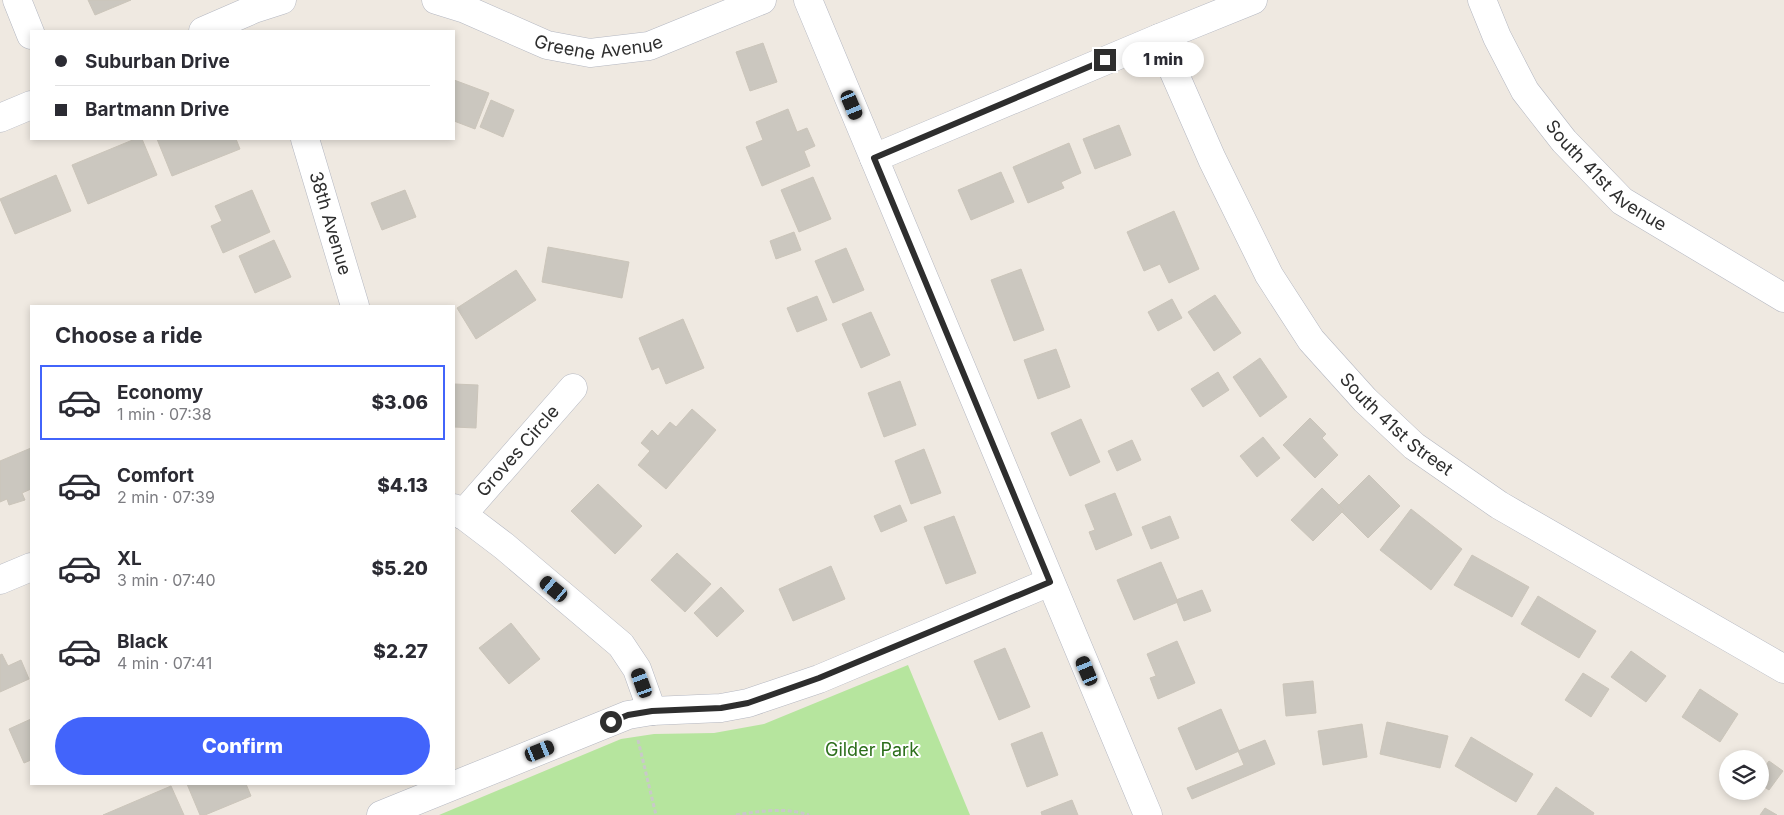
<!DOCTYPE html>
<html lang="en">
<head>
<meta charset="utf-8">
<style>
	body { margin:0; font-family:Inter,sans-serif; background:#f2f2f3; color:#2b2b33; height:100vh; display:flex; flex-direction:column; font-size:19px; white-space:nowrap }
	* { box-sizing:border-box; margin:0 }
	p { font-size:16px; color:#7c7c81 }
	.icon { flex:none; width:28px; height:28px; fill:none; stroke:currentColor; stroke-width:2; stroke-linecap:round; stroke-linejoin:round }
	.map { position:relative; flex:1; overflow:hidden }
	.sheet { position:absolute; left:30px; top:305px; width:425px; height:480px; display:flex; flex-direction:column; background:#fff; border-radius:0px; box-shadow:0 2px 8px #0003 }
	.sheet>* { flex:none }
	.top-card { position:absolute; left:30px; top:30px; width:425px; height:110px; border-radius:0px; box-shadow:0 2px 8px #0003; display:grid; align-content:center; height:110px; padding:0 25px; background:#fff }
	.buttons { position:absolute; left:1719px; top:750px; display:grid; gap:10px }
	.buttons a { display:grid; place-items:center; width:50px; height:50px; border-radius:50%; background:#fff; box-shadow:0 2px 8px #0003; font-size:25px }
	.end { position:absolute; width:22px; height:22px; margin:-11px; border:6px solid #2e2e2e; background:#fff; box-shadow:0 0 0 2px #fff }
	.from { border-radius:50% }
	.bubble { position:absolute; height:35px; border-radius:18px; background:#fff; box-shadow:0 2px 8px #0003; font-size:16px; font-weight:800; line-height:35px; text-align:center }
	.car { position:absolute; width:15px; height:30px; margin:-15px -8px; border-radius:6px; box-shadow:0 0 4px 1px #0007; background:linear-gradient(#222 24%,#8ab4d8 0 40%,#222 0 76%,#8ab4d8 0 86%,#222 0) }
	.top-card b { display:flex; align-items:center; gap:18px; height:48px; font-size:19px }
	.top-card b+b { border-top:1px solid #e1e1e2 }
	.top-card i { width:12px; height:12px; background:#2b2b33 }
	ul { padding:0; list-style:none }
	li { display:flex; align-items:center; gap:15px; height:75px; margin:0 10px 8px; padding:0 15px; border:2px solid transparent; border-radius:0px }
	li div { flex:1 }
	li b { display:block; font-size:19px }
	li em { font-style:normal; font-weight:800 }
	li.selected { border-color:#4264fb }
	li>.icon { width:45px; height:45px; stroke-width:1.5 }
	h2 { padding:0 25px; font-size:22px; line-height:60px }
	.cta { display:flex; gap:10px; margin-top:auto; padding:10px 25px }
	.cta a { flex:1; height:58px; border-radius:30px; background:#4264fb; color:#fff; font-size:20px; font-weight:800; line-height:58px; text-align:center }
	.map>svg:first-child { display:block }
	.green { fill:#b6e59e }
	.building { fill:#cbc7bf; stroke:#cbc5ba }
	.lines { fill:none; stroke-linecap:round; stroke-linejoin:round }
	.street-casing { stroke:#b4b7c1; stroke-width:29 }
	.path { stroke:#c9c9c9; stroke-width:3; stroke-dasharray:4 2.5; stroke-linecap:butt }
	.street { stroke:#fff; stroke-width:28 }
	.route { stroke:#2e2e2e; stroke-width:6 }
	.labels { text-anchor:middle; stroke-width:4; stroke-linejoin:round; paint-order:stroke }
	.street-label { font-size:18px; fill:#2e2e2e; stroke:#fff }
	.park-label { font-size:18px; fill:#2c6e1b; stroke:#fff }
</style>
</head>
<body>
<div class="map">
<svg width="1784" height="815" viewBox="0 0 1784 815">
	<rect width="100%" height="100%" fill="#efe9e1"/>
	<path class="green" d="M908 665 970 815H439L621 739 654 734 714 733 764 724Z"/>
	<path class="building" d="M88 0H131L95 15Z
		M763 43 777 82 750 91 736 52Z
		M454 80 489 93 475 129 454 121Z
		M491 100 514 110 503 137 480 127Z
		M788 109 797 132 807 128 815 146 804 151 810 166 762 186 746 147 763 140 756 122Z
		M1119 125 1131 155 1095 169 1083 139Z
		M135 139H142L157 175 88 204 72 165Z
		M157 139H236L240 149 172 176Z
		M1069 143 1081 173 1061 182 1064 188 1028 203 1013 167Z
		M1001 172 1014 202 971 220 958 190Z
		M56 175 71 211 15 234 0 199Z
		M813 177 831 219 799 232 781 190Z
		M252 190 270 232 223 253 211 226 222 221 215 206Z
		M405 190 416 217 382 230 371 203Z
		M1174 211 1199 269 1169 283 1160 264 1144 271 1127 232Z
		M794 232 801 250 776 259 770 241Z
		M274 240 291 277 255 293 239 256Z
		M548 247 629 262 622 298 542 282Z
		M846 248 864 290 833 303 815 261Z
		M1021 269 1044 330 1014 341 991 280Z
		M516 270 536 300 476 339 457 308Z
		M1215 295 1241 333 1214 351 1188 312Z
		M817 296 827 320 797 332 787 308Z
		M1172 299 1182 318 1158 331 1148 312Z
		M871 312 890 355 861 368 842 324Z
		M683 319 704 368 666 384 659 367 652 370 639 338Z
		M1056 349 1070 387 1038 399 1024 360Z
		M1260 358 1287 397 1260 417 1233 377Z
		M1218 372 1229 390 1203 407 1191 389Z
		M900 381 916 425 884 437 868 393Z
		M454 384 478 385 476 428 454 427Z
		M692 409 716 430 666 489 638 465 650 451 641 443 652 430 658 436 670 422 676 427Z
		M1310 418 1326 434 1322 438 1338 455 1315 478 1283 445Z
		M1081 419 1100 462 1070 476 1051 433Z
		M1263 437 1280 458 1257 477 1240 456Z
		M1132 440 1141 460 1117 471 1108 451Z
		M31 448V489L22 493 25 500 9 505 7 499 0 502V461Z
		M924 449 941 493 911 504 895 461Z
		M1369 475 1400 506 1368 538 1337 507Z
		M598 484 642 526 615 554 571 511Z
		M1322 488 1344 510 1313 541 1291 520Z
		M1115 493 1132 535 1096 550 1089 532 1095 530 1085 505Z
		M900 505 907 521 881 532 874 516Z
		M1411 509 1462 549 1431 590 1380 550Z
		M954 516 976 573 946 584 924 527Z
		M1170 516 1179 538 1151 549 1142 527Z
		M677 553 711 584 685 612 651 580Z
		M1472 555 1529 587 1512 617 1454 585Z
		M1161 562 1178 602 1134 620 1117 580Z
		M831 566 845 599 793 621 779 589Z
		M721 587 744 611 717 637 694 613Z
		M1202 590 1211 611 1184 621 1176 600Z
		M1538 596 1596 631 1579 658 1521 624Z
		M511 623 540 659 509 684 479 648Z
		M1177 641 1195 683 1158 699 1150 678 1156 676 1147 654Z
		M1005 648 1030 707 999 720 974 661Z
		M1631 651 1666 676 1646 702 1611 677Z
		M2 654 8 666 21 660 29 679 0 692V655Z
		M1583 673 1609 689 1591 717 1565 700Z
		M1313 681 1316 713 1286 716 1283 684Z
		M1700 689 1738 714 1720 742 1682 717Z
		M1221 709 1239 751 1196 770 1178 728Z
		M31 719V760L24 763 9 729Z
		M1387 722 1448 736 1440 768 1380 754Z
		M1362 724 1367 757 1323 765 1318 731Z
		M1042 732 1058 775 1027 787 1011 744Z
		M1471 737 1533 774 1516 802 1455 766Z
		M1265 740 1275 764 1192 799 1187 788 1244 765 1238 751Z
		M1769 761 1783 771 1769 790 1760 784V773Z
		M187 784H246L251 796 205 815H200Z
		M171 786 184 815H103Z
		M1556 787 1594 813 1593 815H1537Z
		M1072 800 1078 815H1042L1041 812Z
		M1765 808 1777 815H1760Z"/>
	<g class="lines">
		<g class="street-casing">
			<g id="street">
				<path d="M17 0 31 35"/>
				<path id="s1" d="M436 0 465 9 547 45 590 53 649 46 762 0"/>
				<path d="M808 0 1148 815"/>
				<path id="s2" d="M1482 0 1497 37 1525 91 1564 141 1622 201 1784 298"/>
				<path d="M203 31 254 9 282 0"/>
				<path id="s3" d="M1159 38 1212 159 1269 275 1311 340 1365 400 1414 446 1499 505 1784 669"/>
				<path d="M0 118 31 105"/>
				<path id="s4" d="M305 139 355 306"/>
				<path d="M874 158 1159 38 1253 0"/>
				<path d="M454 508 504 546 621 645 637 669 652 711"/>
				<path id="s5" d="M462 515 573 388"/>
				<path d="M0 580 31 567"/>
				<path d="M381 815 628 715 652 711 721 708 748 703 819 679 1050 582"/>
			</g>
		</g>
		<path class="path" d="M638 740 656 815
			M736 815C760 811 785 807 809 815"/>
		<use href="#street" class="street"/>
	</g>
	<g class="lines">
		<path class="route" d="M611 722 628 715 652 711 721 708 748 703 819 678 1050 582 874 158 1105 60"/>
	</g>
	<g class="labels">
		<g class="street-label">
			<text dy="6" stroke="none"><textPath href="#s1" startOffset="172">Greene Avenue</textPath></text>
			<text dy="6" stroke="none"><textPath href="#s2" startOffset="219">South 41st Avenue</textPath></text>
			<text dy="6" stroke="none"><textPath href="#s4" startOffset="88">38th Avenue</textPath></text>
			<text dy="6" stroke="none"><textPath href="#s3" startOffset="459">South 41st Street</textPath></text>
			<text dy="6" stroke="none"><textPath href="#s5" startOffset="85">Groves Circle</textPath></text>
		</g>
		<g class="park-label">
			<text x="872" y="756">Gilder Park</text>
		</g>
	</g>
</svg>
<div class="buttons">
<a><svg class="icon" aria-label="layers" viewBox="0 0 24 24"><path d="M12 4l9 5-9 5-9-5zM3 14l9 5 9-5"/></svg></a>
</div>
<i class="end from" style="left:611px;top:722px"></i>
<i class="end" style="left:1105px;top:60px"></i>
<div class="bubble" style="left:1122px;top:42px;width:82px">1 min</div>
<i class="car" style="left:852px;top:105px;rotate:157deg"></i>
<i class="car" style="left:554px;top:589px;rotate:310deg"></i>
<i class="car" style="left:1087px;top:671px;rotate:337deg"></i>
<i class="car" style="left:642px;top:683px;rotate:340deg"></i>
<i class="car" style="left:540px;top:751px;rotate:68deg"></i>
<div class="top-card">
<b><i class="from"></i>Suburban Drive</b>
<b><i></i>Bartmann Drive</b>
</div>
<section class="sheet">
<h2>Choose a ride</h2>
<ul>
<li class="selected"><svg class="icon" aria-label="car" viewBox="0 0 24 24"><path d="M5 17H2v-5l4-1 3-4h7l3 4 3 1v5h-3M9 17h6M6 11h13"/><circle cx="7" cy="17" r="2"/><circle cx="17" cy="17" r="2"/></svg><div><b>Economy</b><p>1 min · 07:38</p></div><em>$3.06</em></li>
<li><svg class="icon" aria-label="car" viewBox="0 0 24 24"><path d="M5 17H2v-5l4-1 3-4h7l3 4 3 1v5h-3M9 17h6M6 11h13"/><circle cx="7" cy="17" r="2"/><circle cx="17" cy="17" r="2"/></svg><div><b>Comfort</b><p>2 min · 07:39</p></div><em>$4.13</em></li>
<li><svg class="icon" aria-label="car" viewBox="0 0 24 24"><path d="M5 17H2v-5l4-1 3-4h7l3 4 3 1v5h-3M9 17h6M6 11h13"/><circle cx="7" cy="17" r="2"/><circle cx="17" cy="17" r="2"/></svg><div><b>XL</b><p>3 min · 07:40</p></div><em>$5.20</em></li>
<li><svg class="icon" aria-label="car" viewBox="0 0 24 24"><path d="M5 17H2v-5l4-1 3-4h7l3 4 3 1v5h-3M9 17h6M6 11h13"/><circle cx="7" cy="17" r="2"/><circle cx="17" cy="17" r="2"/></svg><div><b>Black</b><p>4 min · 07:41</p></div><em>$2.27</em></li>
</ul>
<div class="cta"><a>Confirm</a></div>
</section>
</div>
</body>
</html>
